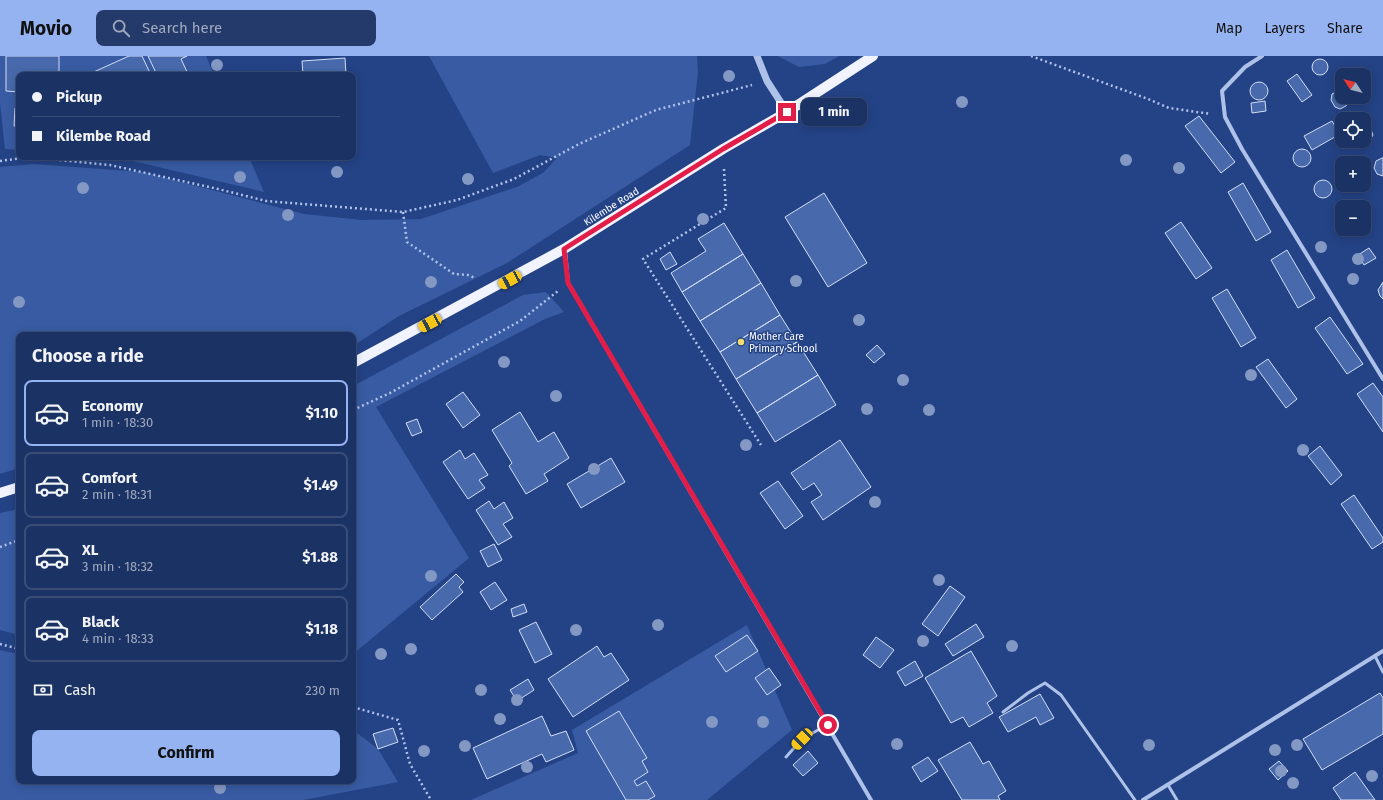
<!DOCTYPE html>
<html lang="en">
<head>
<meta charset="utf-8">
<style>
	body { margin:0; font-family:"Fira Sans",sans-serif; background:#243a6a; color:#f1f3f6; height:100vh; display:flex; flex-direction:column; font-size:15px; white-space:nowrap }
	* { box-sizing:border-box; margin:0 }
	p { font-size:13px; color:#a0aabf }
	.icon { flex:none; width:22px; height:22px; fill:none; stroke:currentColor; stroke-width:2; stroke-linecap:round; stroke-linejoin:round }
	.map { position:relative; flex:1; overflow:hidden }
	.details { position:absolute; left:16px; top:276px; width:340px; height:452px; display:flex; flex-direction:column; background:#1b3264; border-radius:8px; box-shadow:0 2px 10px #0003,0 0 0 1px #394d78 }
	.details>* { flex:none }
	.top-card { position:absolute; left:16px; top:16px; width:340px; height:88px; border-radius:8px; box-shadow:0 2px 10px #0003,0 0 0 1px #394d78; display:grid; align-content:center; height:88px; padding:0 16px; background:#1b3264 }
	.needle { width:26px; rotate:306deg }
	.fabs { position:absolute; left:1335px; top:12px; display:grid; gap:8px }
	.fabs a { display:grid; place-items:center; width:36px; height:36px; border-radius:8px; background:#1b3264; box-shadow:0 2px 10px #0003,0 0 0 1px #394d78; font-size:20px }
	.end { position:absolute; width:18px; height:18px; margin:-9px; border:5px solid #e11d48; background:#fff; box-shadow:0 0 0 2px #fff }
	.from { border-radius:50% }
	.bubble { position:absolute; height:28px; border-radius:8px; background:#1b3264; box-shadow:0 2px 10px #0003,0 0 0 1px #394d78; font-size:13px; font-weight:700; line-height:28px; text-align:center }
	.car { position:absolute; width:12px; height:24px; margin:-12px -6px; border-radius:5px; box-shadow:0 0 3px 1px #0007; background:linear-gradient(#f5c518 24%,#345 0 40%,#f5c518 0 76%,#345 0 86%,#f5c518 0) }
	.top-card b { display:flex; align-items:center; gap:14px; height:38px; font-size:15px }
	.top-card b+b { border-top:1px solid #394d78 }
	.top-card i { width:10px; height:10px; background:#f1f3f6 }
	ul { padding:0; list-style:none }
	li { display:flex; align-items:center; gap:12px; height:66px; margin:0 8px 6px; padding:0 8px; border:2px solid #394d78; border-radius:8px }
	li div { flex:1 }
	li b { display:block; font-size:15px }
	li em { font-style:normal; font-weight:700 }
	li.current { border-color:#95b2f1 }
	li>.icon { width:36px; height:36px; stroke-width:1.5 }
	h2 { padding:0 16px; font-size:18px; line-height:48px }
	.pay { display:flex; align-items:center; gap:10px; height:44px; padding:0 16px; font-size:15px }
	.pay p { margin-inline-start:auto }
	.cta { display:flex; gap:8px; margin-top:auto; padding:8px 16px }
	.cta a { flex:1; height:46px; border-radius:8px; background:#95b2f1; color:#111; font-size:16px; font-weight:700; line-height:46px; text-align:center }
	header { display:flex; align-items:center; gap:24px; box-sizing:border-box; height:56px; padding:0 20px; background:#95b2f1; color:#111 }
	header strong { font-size:19px }
	nav { display:flex; gap:22px; margin-inline-start:auto; font-size:14px }
	.search { width:280px; height:36px; background:#243a6a; display:flex; align-items:center; gap:10px; box-sizing:border-box; padding:0 14px; border-radius:8px; color:#a0aabf; font-size:15px }
	.map>svg:first-child { display:block }
	.green { fill:#385ba3 }
	.building { fill:#486aac; stroke:#d2def7 }
	.lines { fill:none; stroke-linecap:round; stroke-linejoin:round }
	.path { stroke:#aec2e9; stroke-width:2.5; stroke-dasharray:2 3; stroke-linecap:butt }
	.service { stroke:#aec2e9; stroke-width:3 }
	.minor { stroke:#aec2e9; stroke-width:4 }
	.tertiary { stroke:#aec2e9; stroke-width:7 }
	.primary { stroke:#f1f4fe; stroke-width:10 }
	.tree { fill:#8498c4 }
	.route { stroke:#e11d48; stroke-width:5 }
	.poi-dot { fill:#f3dd71; stroke:#244386; stroke-width:1.5 }
	.labels { text-anchor:middle; stroke-width:3; stroke-linejoin:round; paint-order:stroke }
	.street-label { font-size:10px; fill:#fff; stroke:#244386 }
	.poi-label { font-size:10px; fill:#fff; stroke:#244386; text-anchor:start }
</style>
</head>
<body>
<header>
<strong>Movio</strong>
<div class="search"><svg class="icon" aria-label="search" viewBox="0 0 24 24"><circle cx="10" cy="10" r="6"/><path d="M15 15l6 6"/></svg>Search here</div>
<nav><a>Map</a><a>Layers</a><a>Share</a></nav>
</header>
<div class="map">
<svg width="1383" height="744" viewBox="0 0 1383 744">
	<rect width="100%" height="100%" fill="#244386"/>
	<path class="green" d="M0 0H206L214 19H19V94L5 93 0 47Z
		M429 0H697L698 16 690 89 507 207 399 260 353 290V279H19V412L0 418V111L33 108 143 116 304 158 362 164 421 163 517 131 543 117 557 102 540 99 493 117Z
		M778 0H839L825 8 799 11Z
		M116 101H249L264 136Z
		M546 236 564 256 545 263 376 351 469 502 353 598V330L523 239Z
		M19 453V579L0 574V457Z
		M747 569 792 674 707 744H471L578 697 572 674Z
		M0 594 19 598V725H353V674L378 693 398 726 303 744H0Z"/>
	<path class="building" d="M6 0H59V19H19V36L6 35Z
		M129 0H142L151 19H87Z
		M148 0H187L181 3 188 18 157 19Z
		M345 2 346 19H303L302 5Z
		M1312 11a8 8 0 1 1 16 0a8 8 0 1 1-16 0Z
		M1297 18 1312 39 1302 46 1287 25Z
		M1250 35a9 9 0 1 1 18 0a9 9 0 1 1-18 0Z
		M1340 34 1342 35V41H1349V44L1346 50 1340 53 1335 51 1331 44 1332 38Z
		M1265 45 1266 55 1252 57 1251 47Z
		M15 52 19 53V70H14Z
		M1199 60 1235 106 1221 117 1185 70Z
		M1332 65 1340 78 1312 94 1304 80Z
		M1364 69 1370 71 1373 79 1370 84 1364 87 1358 85H1364Z
		M1293 102a9 9 0 1 1 18 0a9 9 0 1 1-18 0Z
		M1382 102H1383V120L1377 118 1374 112 1376 105Z
		M1314 133a9 9 0 1 1 18 0a9 9 0 1 1-18 0Z
		M1243 127 1271 176 1256 185 1228 136Z
		M824 137 867 207 828 231 785 161Z
		M1342 159V173H1353L1352 174 1344 176 1338 171 1337 165Z
		M1181 166 1212 212 1196 223 1165 177Z
		M724 167 743 198 682 236 671 217 706 195 698 183Z
		M1369 192 1376 202 1364 209 1358 199Z
		M1287 194 1315 242 1298 252 1271 204Z
		M670 196 677 208 666 214 660 203Z
		M743 198 761 227 700 265 682 236Z
		M1383 226V243L1380 240 1378 234Z
		M761 227 780 259 720 296 700 265Z
		M1227 233 1256 282 1241 291 1212 242Z
		M780 259 797 286 736 323 720 296Z
		M1330 261 1363 308 1347 318 1315 272Z
		M797 286 818 319 757 357 736 323Z
		M877 289 885 298 874 307 866 299Z
		M1268 303 1297 343 1286 352 1256 311Z
		M818 319 836 349 775 386 757 357Z
		M1373 327 1383 341V376L1357 338Z
		M463 336 480 359 463 372 446 348Z
		M520 356 538 386 554 376 569 402 544 418 548 425 526 438 509 410 512 407 492 374Z
		M417 363 422 376 412 380 406 367Z
		M840 384 871 431 823 464 811 446 822 439 814 427 803 434 791 417Z
		M1320 390 1342 419 1331 429 1308 400Z
		M460 394 465 403 474 397 488 419 479 424 485 432 468 443 443 406Z
		M611 402 625 426 581 452 567 428Z
		M778 425 803 460 785 473 760 437Z
		M1354 439 1383 482V486L1372 493 1341 448Z
		M489 445 494 453 504 446 513 462 503 468 512 481 498 489 476 454Z
		M494 488 502 504 488 511 480 495Z
		M456 518 464 526 459 531 463 536 432 564 420 551Z
		M495 526 507 544 491 554 480 536Z
		M950 530 965 541 938 580 922 568Z
		M524 548 527 556 513 561 511 553Z
		M536 566 552 598 535 607 519 574Z
		M976 568 984 581 953 600 945 588Z
		M747 579 758 595 726 616 715 600Z
		M876 581 894 594 880 612 863 599Z
		M597 590 604 601 611 597 629 624 573 661 548 623Z
		M971 595 997 640 987 647 993 657 969 671 963 661 951 667 925 622Z
		M915 605 923 620 905 630 897 616Z
		M769 612 781 629 767 639 755 622Z
		M528 623 534 634 517 645 510 634Z
		M1380 637 1383 642V678L1322 714 1303 683Z
		M1040 638 1054 662 1040 669 1036 661 1008 676 999 661Z
		M619 655 647 702 642 705 648 716 634 725 637 730 646 725 655 740 648 744H626L586 675Z
		M542 660 551 680 566 675 574 694 546 706 542 698 487 723 473 692Z
		M393 672 398 686 378 693 373 678Z
		M970 686 983 708 989 705 1006 735 998 740 1000 744H962L938 704Z
		M808 695 818 707 803 720 793 709Z
		M928 701 938 715 921 726 912 711Z
		M1279 705 1288 715 1278 724 1269 713Z
		M1355 716 1375 744H1341L1333 732Z"/>
	<g class="lines">
		<path class="path" d="M1031 0 1148 43 1169 52 1211 58
			M0 105 30 101 110 109 218 133 266 145 403 156 457 144 514 123 579 88 656 54 752 29
			M724 113 726 152 643 203 761 389
			M403 156 407 186 454 218 468 219 475 222
			M353 354 390 337 520 265 558 235
			M0 491 19 484
			M0 588 19 593
			M353 651 398 664 410 708 431 744"/>
		<path class="service" d="M1375 600 1383 616
			M1003 656 1028 637 1045 627 1061 639 1135 744
			M786 701 802 683 827 669
			M1168 729 1177 744"/>
		<path class="minor" d="M1262 0 1245 11 1222 35 1225 61 1242 93 1383 323
			M565 194 568 227 871 744
			M1143 744 1383 595"/>
		<path class="tertiary" d="M757 0 767 25 787 56"/>
		<path class="primary" d="M353 307 564 193 723 93 787 56 873 0
			M0 437 19 431"/>
	</g>
	<g class="tree">
		<circle cx="217" cy="9" r="6"/>
		<circle cx="729" cy="20" r="6"/>
		<circle cx="962" cy="46" r="6"/>
		<circle cx="852" cy="48" r="6"/>
		<circle cx="1126" cy="104" r="6"/>
		<circle cx="1179" cy="112" r="6"/>
		<circle cx="337" cy="116" r="6"/>
		<circle cx="240" cy="121" r="6"/>
		<circle cx="468" cy="123" r="6"/>
		<circle cx="83" cy="132" r="6"/>
		<circle cx="288" cy="159" r="6"/>
		<circle cx="703" cy="163" r="6"/>
		<circle cx="1321" cy="191" r="6"/>
		<circle cx="1358" cy="203" r="6"/>
		<circle cx="1353" cy="223" r="6"/>
		<circle cx="796" cy="225" r="6"/>
		<circle cx="431" cy="226" r="6"/>
		<circle cx="19" cy="246" r="6"/>
		<circle cx="859" cy="264" r="6"/>
		<circle cx="504" cy="306" r="6"/>
		<circle cx="1251" cy="319" r="6"/>
		<circle cx="903" cy="324" r="6"/>
		<circle cx="556" cy="340" r="6"/>
		<circle cx="867" cy="353" r="6"/>
		<circle cx="929" cy="354" r="6"/>
		<circle cx="746" cy="389" r="6"/>
		<circle cx="1303" cy="394" r="6"/>
		<circle cx="594" cy="413" r="6"/>
		<circle cx="875" cy="446" r="6"/>
		<circle cx="431" cy="520" r="6"/>
		<circle cx="939" cy="524" r="6"/>
		<circle cx="658" cy="569" r="6"/>
		<circle cx="576" cy="574" r="6"/>
		<circle cx="923" cy="585" r="6"/>
		<circle cx="1012" cy="590" r="6"/>
		<circle cx="411" cy="593" r="6"/>
		<circle cx="381" cy="598" r="6"/>
		<circle cx="481" cy="634" r="6"/>
		<circle cx="517" cy="644" r="6"/>
		<circle cx="500" cy="663" r="6"/>
		<circle cx="712" cy="666" r="6"/>
		<circle cx="763" cy="666" r="6"/>
		<circle cx="897" cy="688" r="6"/>
		<circle cx="1149" cy="689" r="6"/>
		<circle cx="1297" cy="689" r="6"/>
		<circle cx="465" cy="690" r="6"/>
		<circle cx="1275" cy="694" r="6"/>
		<circle cx="424" cy="695" r="6"/>
		<circle cx="527" cy="711" r="6"/>
		<circle cx="1281" cy="715" r="6"/>
		<circle cx="1372" cy="720" r="6"/>
		<circle cx="1293" cy="727" r="6"/>
		<circle cx="220" cy="732" r="6"/>
	</g>
	<g class="lines">
		<path class="route" d="M787 56 723 93 564 193 568 227 828 669"/>
	</g>
	<circle class="poi-dot" cx="741" cy="286" r="4"/>
	<g class="labels">
		<g class="street-label">
			<text transform="translate(611 150) rotate(-32)" y="4">Kilembe Road</text>
		</g>
		<g class="poi-label">
			<text x="749" y="284">Mother Care<tspan x="749" dy="12">Primary School</tspan></text>
		</g>
	</g>
</svg>
<div class="fabs">
<a><svg class="needle" viewBox="-14 -14 28 28"><path d="M0-13l5 13h-10z" fill="#e53935"/><path d="M0 13l5-13h-10z" fill="#a0aabf"/></svg></a>
<a><svg class="icon" aria-label="locate" viewBox="0 0 24 24"><circle cx="12" cy="12" r="6"/><path d="M12 2v4M12 18v4M2 12h4M18 12h4"/></svg></a>
<a>+</a>
<a>−</a>
</div>
<i class="end from" style="left:828px;top:669px"></i>
<i class="end" style="left:787px;top:56px"></i>
<div class="bubble" style="left:801px;top:42px;width:66px">1 min</div>
<i class="car" style="left:510px;top:224px;rotate:241deg"></i>
<i class="car" style="left:430px;top:267px;rotate:242deg"></i>
<i class="car" style="left:802px;top:683px;rotate:224deg"></i>
<div class="top-card">
<b><i class="from"></i>Pickup</b>
<b><i></i>Kilembe Road</b>
</div>
<section class="details">
<h2>Choose a ride</h2>
<ul>
<li class="current"><svg class="icon" aria-label="car" viewBox="0 0 24 24"><path d="M5 17H2v-5l4-1 3-4h7l3 4 3 1v5h-3M9 17h6M6 11h13"/><circle cx="7" cy="17" r="2"/><circle cx="17" cy="17" r="2"/></svg><div><b>Economy</b><p>1 min · 18:30</p></div><em>$1.10</em></li>
<li><svg class="icon" aria-label="car" viewBox="0 0 24 24"><path d="M5 17H2v-5l4-1 3-4h7l3 4 3 1v5h-3M9 17h6M6 11h13"/><circle cx="7" cy="17" r="2"/><circle cx="17" cy="17" r="2"/></svg><div><b>Comfort</b><p>2 min · 18:31</p></div><em>$1.49</em></li>
<li><svg class="icon" aria-label="car" viewBox="0 0 24 24"><path d="M5 17H2v-5l4-1 3-4h7l3 4 3 1v5h-3M9 17h6M6 11h13"/><circle cx="7" cy="17" r="2"/><circle cx="17" cy="17" r="2"/></svg><div><b>XL</b><p>3 min · 18:32</p></div><em>$1.88</em></li>
<li><svg class="icon" aria-label="car" viewBox="0 0 24 24"><path d="M5 17H2v-5l4-1 3-4h7l3 4 3 1v5h-3M9 17h6M6 11h13"/><circle cx="7" cy="17" r="2"/><circle cx="17" cy="17" r="2"/></svg><div><b>Black</b><p>4 min · 18:33</p></div><em>$1.18</em></li>
</ul>
<div class="pay"><svg class="icon" aria-label="cash" viewBox="0 0 24 24"><path d="M3 7h18v10H3z"/><circle cx="12" cy="12" r="2"/></svg>Cash<p>230 m</p></div>
<div class="cta"><a>Confirm</a></div>
</section>
</div>
</body>
</html>
